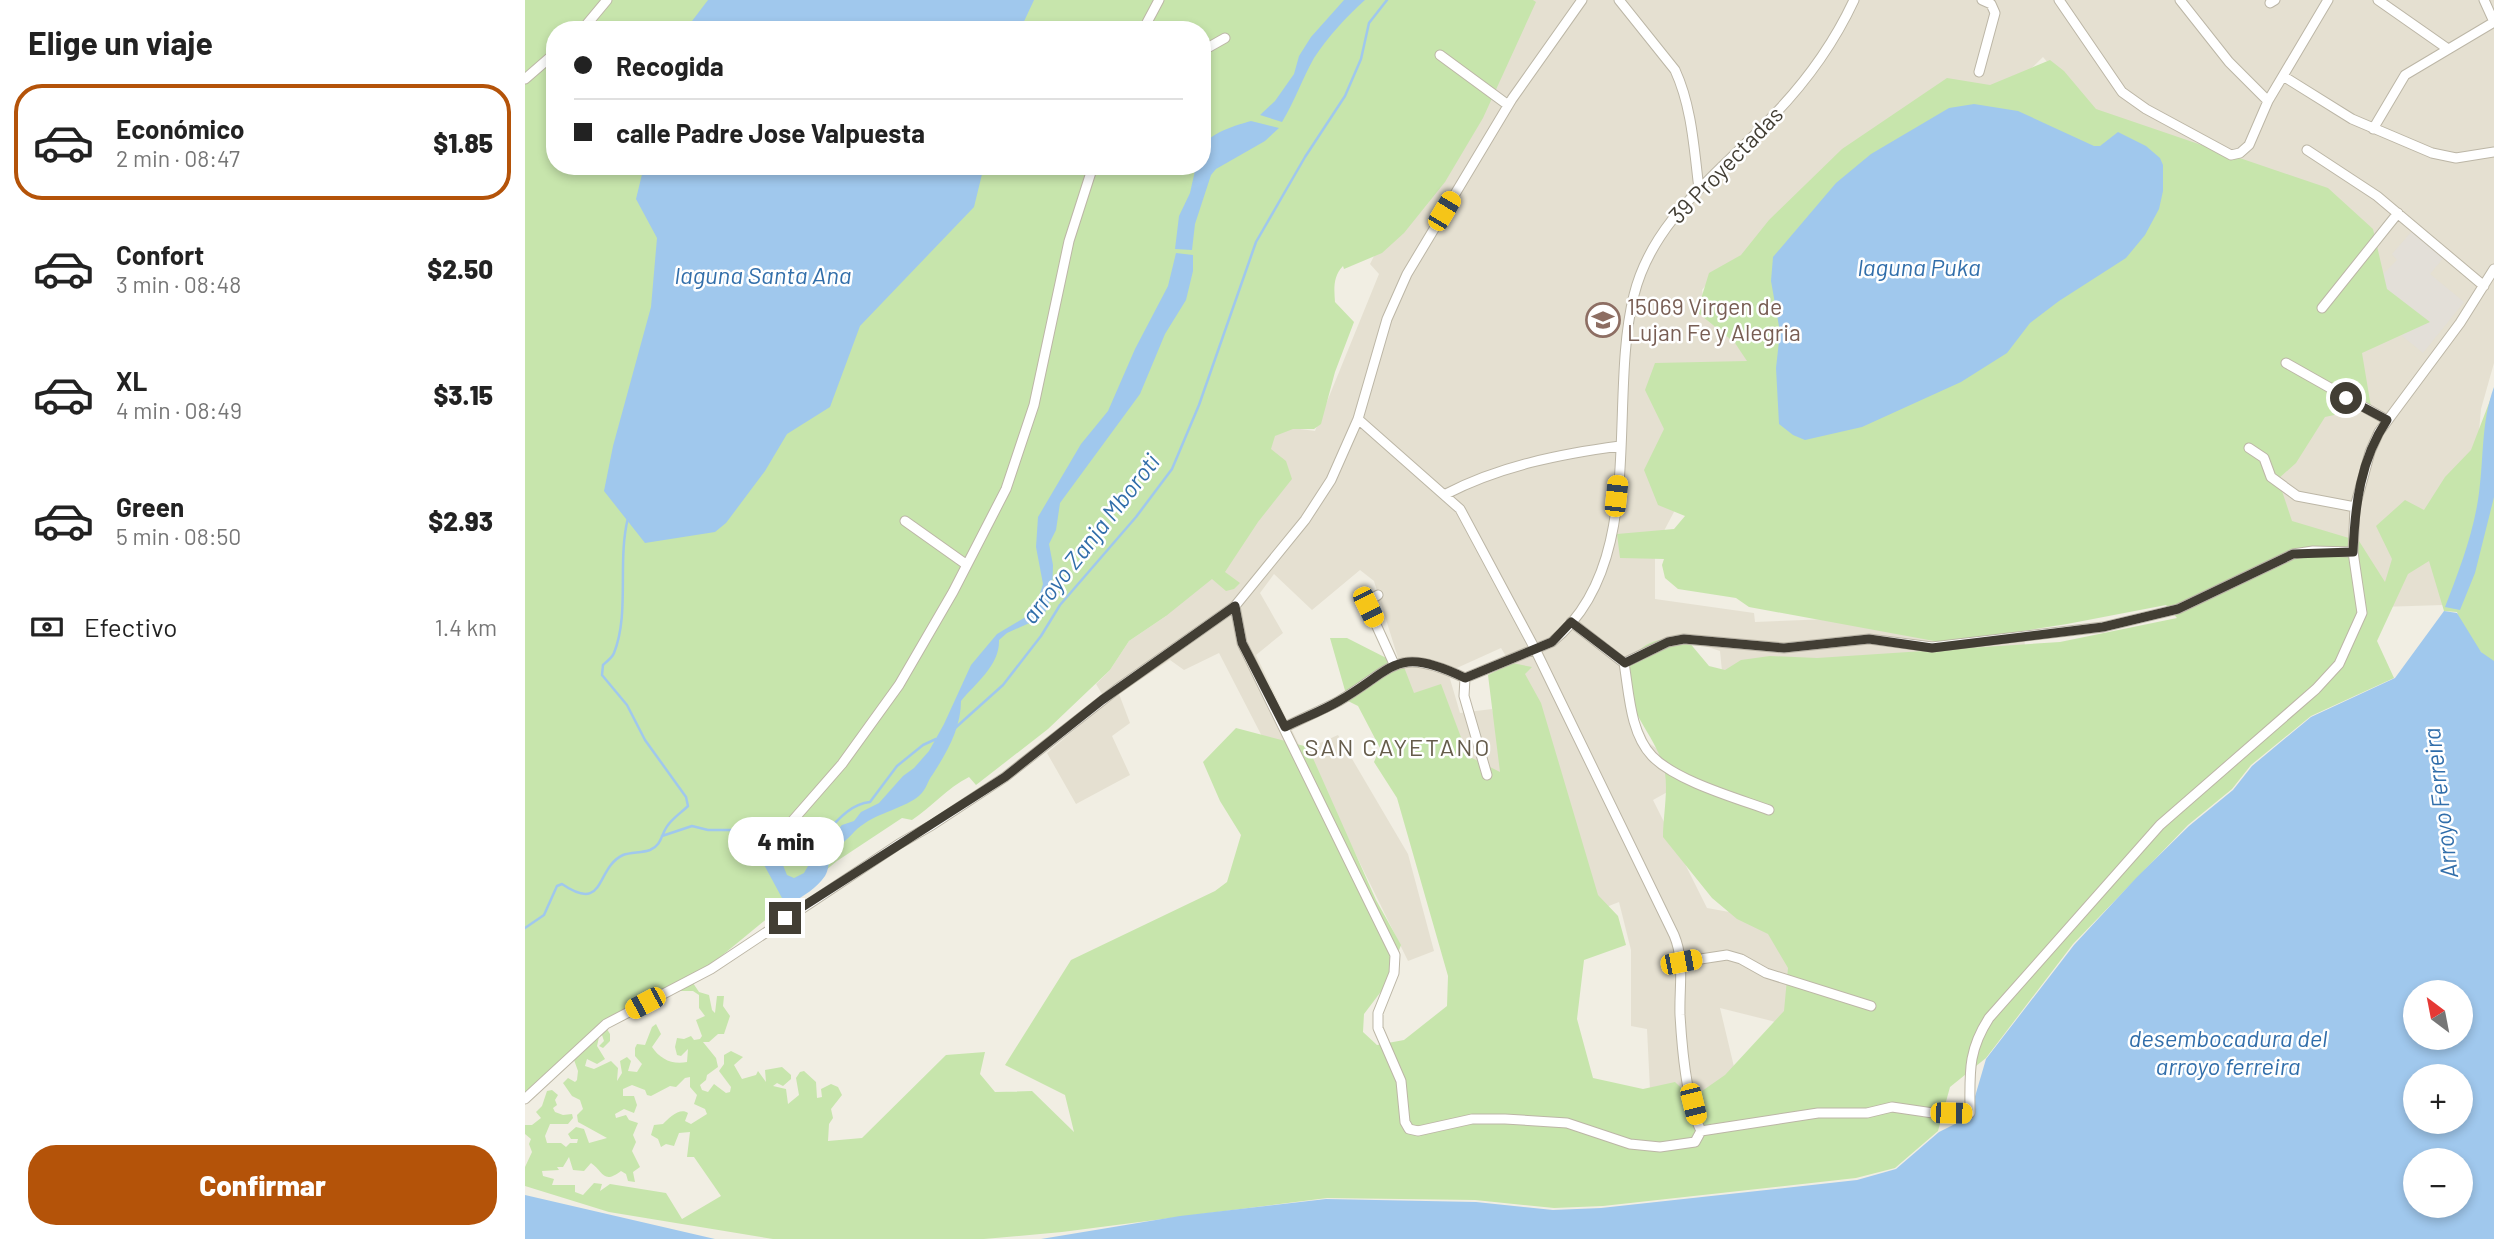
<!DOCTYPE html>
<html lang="es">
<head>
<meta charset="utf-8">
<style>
	body { margin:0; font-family:Barlow,sans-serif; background:#f6f6f6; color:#222; height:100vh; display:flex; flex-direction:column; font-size:26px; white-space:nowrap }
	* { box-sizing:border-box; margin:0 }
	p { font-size:23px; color:#767676 }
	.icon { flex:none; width:38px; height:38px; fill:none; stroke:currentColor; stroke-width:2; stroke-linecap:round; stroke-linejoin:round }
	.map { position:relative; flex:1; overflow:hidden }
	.sheet { display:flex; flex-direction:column; background:#fff; width:525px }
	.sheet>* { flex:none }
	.hud { position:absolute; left:21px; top:21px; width:665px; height:154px; border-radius:28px; box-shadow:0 4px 10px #0003; display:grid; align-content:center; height:154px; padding:0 28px; background:#fff }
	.needle { width:46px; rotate:328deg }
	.fabs { position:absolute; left:1878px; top:980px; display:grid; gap:14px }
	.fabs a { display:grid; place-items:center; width:70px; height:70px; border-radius:50%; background:#fff; box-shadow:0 4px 10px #0003; font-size:35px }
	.end { position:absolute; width:32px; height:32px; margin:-16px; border:9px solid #423e34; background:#fff; box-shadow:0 0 0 4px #fff }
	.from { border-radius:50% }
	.bubble { position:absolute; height:49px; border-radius:24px; background:#fff; box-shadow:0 4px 10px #0003; font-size:23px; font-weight:800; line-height:49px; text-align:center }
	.car { position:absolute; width:21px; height:42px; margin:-21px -10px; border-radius:9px; box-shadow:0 0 5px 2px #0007; background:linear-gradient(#f5c518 24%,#345 0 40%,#f5c518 0 76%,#345 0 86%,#f5c518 0) }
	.hud b { display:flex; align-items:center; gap:24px; height:66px; font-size:26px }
	.hud b+b { border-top:2px solid #e0e0e0 }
	.hud i { width:18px; height:18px; background:#222 }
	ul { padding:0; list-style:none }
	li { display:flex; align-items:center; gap:21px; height:116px; margin:0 14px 10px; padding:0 14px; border:4px solid transparent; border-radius:28px }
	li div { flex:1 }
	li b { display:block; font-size:26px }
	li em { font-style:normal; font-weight:800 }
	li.current { border-color:#b45309 }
	li>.icon { width:63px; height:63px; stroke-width:1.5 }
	h2 { padding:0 28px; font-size:32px; line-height:84px }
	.pay { display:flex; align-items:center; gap:18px; height:77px; padding:0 28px; font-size:26px }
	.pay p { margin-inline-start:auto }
	.action { display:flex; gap:14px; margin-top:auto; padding:14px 28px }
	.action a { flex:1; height:80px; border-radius:28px; background:#b45309; color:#fff; font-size:28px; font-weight:800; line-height:80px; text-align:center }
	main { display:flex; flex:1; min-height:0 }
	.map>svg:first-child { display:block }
	.residential { fill:#e5e0d1 }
	.industrial { fill:#e3dfd8 }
	.green { fill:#c7e5ac; fill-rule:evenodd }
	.water { fill:#a0c8ed; fill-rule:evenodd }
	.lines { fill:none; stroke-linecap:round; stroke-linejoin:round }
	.stream { stroke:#a0c8ed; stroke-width:2.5 }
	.minor-casing { stroke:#bcb6a6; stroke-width:11 }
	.minor { stroke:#fff; stroke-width:9 }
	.route { stroke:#423e34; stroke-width:9 }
	.labels { text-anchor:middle; stroke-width:5; stroke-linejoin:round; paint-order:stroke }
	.street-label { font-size:23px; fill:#423e34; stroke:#fff }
	.education-label { font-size:23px; fill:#785e54; stroke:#fff; text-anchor:start }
	.water-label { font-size:24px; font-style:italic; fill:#316eaa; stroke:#fff }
	.neighbourhood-label { font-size:24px; letter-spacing:2px; fill:#655c4b; stroke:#fff }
</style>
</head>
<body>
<main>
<section class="sheet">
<h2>Elige un viaje</h2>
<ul>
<li class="current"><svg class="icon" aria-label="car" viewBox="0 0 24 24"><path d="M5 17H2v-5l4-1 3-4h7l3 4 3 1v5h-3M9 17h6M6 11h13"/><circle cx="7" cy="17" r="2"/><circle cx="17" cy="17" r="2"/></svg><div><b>Económico</b><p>2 min · 08:47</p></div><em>$1.85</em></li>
<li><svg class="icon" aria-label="car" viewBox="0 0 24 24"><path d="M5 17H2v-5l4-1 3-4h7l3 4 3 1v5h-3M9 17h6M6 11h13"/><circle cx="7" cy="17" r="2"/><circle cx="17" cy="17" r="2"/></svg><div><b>Confort</b><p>3 min · 08:48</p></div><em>$2.50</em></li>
<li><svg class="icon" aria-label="car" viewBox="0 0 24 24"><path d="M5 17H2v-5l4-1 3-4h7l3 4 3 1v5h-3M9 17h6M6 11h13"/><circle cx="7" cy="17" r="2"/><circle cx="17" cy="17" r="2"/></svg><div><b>XL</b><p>4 min · 08:49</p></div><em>$3.15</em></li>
<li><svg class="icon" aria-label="car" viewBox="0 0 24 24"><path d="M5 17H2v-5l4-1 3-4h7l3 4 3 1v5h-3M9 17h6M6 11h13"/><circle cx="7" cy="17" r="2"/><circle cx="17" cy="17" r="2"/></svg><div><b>Green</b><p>5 min · 08:50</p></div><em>$2.93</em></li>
</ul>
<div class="pay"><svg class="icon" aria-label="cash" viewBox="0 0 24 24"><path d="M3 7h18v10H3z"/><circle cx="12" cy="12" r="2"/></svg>Efectivo<p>1.4 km</p></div>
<div class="action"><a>Confirmar</a></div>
</section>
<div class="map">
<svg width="1969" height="1239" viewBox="0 0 1969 1239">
	<rect width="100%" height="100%" fill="#f1eee3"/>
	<path class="residential" d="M1008 0H1969V363L1956 409 1948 498 1918 605 1855 607 1763 547 1563 125 1540 83 1518 57 1469 105 1234 242 1188 276 1177 290 1182 320 1210 343 1222 358V373L1130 548V599L1229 613 1230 622 1304 619 1490 592 1506 676 1198 681 1195 651 1165 641 1110 713 1124 743 1142 756 1146 790 1128 800 1182 908 1221 915 1414 1001 1389 1077 1247 1021 1195 1008 1215 1092 1126 1110 1122 1029 1106 1026V950L1094 902 1043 922 1019 719 976 648 923 672 935 713 967 709 1000 834 887 703 849 581 835 570 787 610 749 574 735 593 758 633 731 655 777 751 813 735 883 854 909 951 883 961 802 796 774 808 694 653 659 670 645 660 594 694 605 723 587 736 605 775 551 804 522 753 582 702 571 684 585 670 604 641 641 616 749 436 768 428 790 431 854 274 845 264 851 252 946 108 973 43Z"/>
	<path class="industrial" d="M1888 230 1920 256 1905 274 1939 302 1898 353 1853 316 1858 274 1872 260 1867 254Z"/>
	<path class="green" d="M0 0H1008L1011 2 958 118 920 182 879 233 857 253 819 269 818 266C808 276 809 289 810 302L829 322 810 372 796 424 789 429H768L750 436 746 449 761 461 767 479 733 522 700 572 715 583 709 589 701 591 687 579 641 616 604 641 585 670 523 729 451 785 444 777C422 788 407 807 387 820L377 818 312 861 177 972 168 983 174 992 184 995 187 1010 190 1013 192 996H199L198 1006 205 1016 199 1034H193L184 1042H178L191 1058 193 1067 182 1075 181 1080 175 1085 177 1090 183 1092 189 1084 201 1093 205 1092 206 1087 194 1071 199 1064V1055L206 1051 218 1057 209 1065 217 1079 231 1075 233 1071 241 1082 240 1070 257 1067 266 1075V1079L258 1086 252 1083 248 1086 261 1089 263 1104 274 1095 271 1078 275 1072 279 1071 291 1082 292 1098 297 1097 296 1089 306 1084 313 1087 317 1095 306 1109 308 1118 304 1124 303 1141 337 1138 421 1055 460 1052 455 1074 470 1092 507 1091 549 1132 540 1095 480 1065 546 960 690 891 702 882 716 835 695 801 678 762 711 728 783 747 851 900 876 945 861 985 839 1014 838 1032 852 1045 879 1040 922 1006 923 976 872 798 849 762 855 748 833 706 823 701 805 638H822L879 667 889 693 916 684 943 756 975 772 963 675 987 663 1007 667 1000 674 1016 703 1073 895 1093 916 1101 945 1059 960 1052 1019 1068 1078 1118 1089 1150 1082 1167 1098 1200 1075 1259 1011 1263 968 1243 934 1212 919 1187 898 1138 837C1138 817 1143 793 1140 773 1134 731 1067 680 1121 645 1131 639 1147 638 1158 635L1184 666 1200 670 1216 660 1245 656 1292 658 1535 642 1652 618 1641 605 1542 624 1420 643 1224 607 1211 598 1153 589 1140 578 1137 565 1139 559 1095 558 1092 534 1149 529 1160 516 1133 505 1119 470 1139 429 1120 390 1130 363 1222 361 1210 343 1172 312 1184 273 1216 255 1244 220 1317 149 1422 78 1465 85 1525 60 1539 71 1571 109 1803 188 1848 229 1862 289 1905 322 1837 353 1846 407 1800 417 1771 463 1753 479 1767 521 1834 541 1860 582 1867 559 1851 526 1880 500 1899 510 1920 477 1946 450 1969 390V667L1938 632 1932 612 1919 611 1904 561 1883 574 1852 641 1869 678 1786 716 1726 765 1707 789 1663 825 1548 944 1461 1058 1425 1087 1413 1131 1370 1168 1331 1178 1078 1206 1029 1208 950 1200 802 1198 537 1232 459 1239H248L84 1212 0 1186V1167L7 1152 4 1144 6 1139 0 1134V1125H7L16 1118 11 1112 17 1106 22 1091 27 1090 33 1095 30 1100 32 1105 28 1108 30 1112 38 1115 47 1114 48 1118 43 1124H25L20 1136 22 1143H36L41 1147 45 1143H52L53 1139H46L43 1134 51 1127 59 1129 64 1143 82 1138 53 1122 52 1115 58 1109 55 1100 47 1096 38 1083 43 1078 50 1082 52 1080 53 1071 48 1057 0 1097ZM30 30H677V166H30ZM159 981 155 991H168L174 995V1008L180 1016 171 1020 177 1036 175 1039 169 1040 166 1036 159 1039 152 1038 150 1047 152 1055 156 1056 163 1049 162 1062C147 1065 135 1059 127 1047L136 1034 131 1024 127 1027 120 1045 112 1044 110 1048V1056L117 1064 112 1072 103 1071 106 1061 102 1057 95 1061 97 1073 92 1081 93 1068 86 1061 69 1069 60 1066 62 1059 72 1064 80 1059 72 1046 74 1037 77 1035 79 1041 74 1046 78 1048 85 1041V1034L80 1026H75L88 1015ZM165 1077V1087L172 1095 169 1104 180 1109 182 1114 166 1124 160 1121 163 1113C155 1107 144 1118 138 1124L129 1125 126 1135 133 1139 136 1147 141 1144 149 1146 154 1133 165 1132 162 1157H169L196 1196 157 1219 141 1193 85 1184 75 1191 77 1184 69 1183 58 1195 50 1192V1185H27L29 1179 18 1176 17 1171 34 1170 32 1167H38L44 1157 48 1170 59 1171 66 1163C78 1171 78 1185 96 1171L101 1174 103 1181 110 1182 108 1172 115 1167 107 1151 111 1142 108 1135 113 1123 104 1120 101 1115 91 1118 90 1114 99 1109 109 1113 112 1105 109 1096H98V1089L107 1085 120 1090 122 1095 126 1096 145 1086 151 1087 160 1078Z"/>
	<path class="water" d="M183 0H509L495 30H163L167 21Z
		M819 0H840C822 16 802 38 789 58 777 79 770 101 757 122L735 115 750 101 769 74 774 56 786 37Z
		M1449 104 1493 111 1569 146H1575L1593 132 1621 146 1635 158 1638 165V191L1634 209 1620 235 1601 258 1534 301 1505 323 1482 353 1436 382 1337 427 1280 440 1268 435 1254 424 1251 368 1255 332 1246 281 1248 257 1311 183 1346 154 1424 108Z
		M726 121 754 128 740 141 691 169 686 175 670 224 667 250 650 249 654 216 665 193 671 166H677C677 161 676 154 677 149 682 133 712 125 726 121Z
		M119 166H459L449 207 335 326 305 407 262 434 240 471 201 523 190 532 120 543 79 491 88 446 126 307 132 238 111 199Z
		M651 253 668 255V271L661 300 640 334 615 394 535 503 531 530 524 544 528 565 527 596 518 617 482 633 474 640C475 665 451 683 436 701 436 728 422 752 408 774 401 783 402 791 390 799 369 812 347 814 329 832 323 839 312 847 307 855 303 861 304 870 300 876 292 888 278 896 267 903L257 898 237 861 248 847 251 848 262 875 269 878 279 873 291 852 317 825 329 821 336 812 354 803 378 776 389 768 404 751 419 724 446 665 472 634 509 612 518 584 511 547 513 517 556 444 583 411 610 349 643 286Z
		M1969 387V497L1950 573 1935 610 1920 607C1934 571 1949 532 1954 493 1959 457 1956 422 1969 387Z
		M1919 611 1932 613 1956 652 1969 661V1239H516L655 1216 801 1199 951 1202 1028 1210 1076 1208 1332 1180 1371 1169 1414 1132 1444 1117 1461 1059 1549 945 1612 877 1664 826 1708 790 1727 766 1786 717 1870 678ZM1890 992H1936V1038H1890ZM1890 1076H1936V1122H1890ZM1890 1160H1936V1206H1890Z
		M0 1195 190 1239H0Z"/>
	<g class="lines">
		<path class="stream" d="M429 729 478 685 516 636 535 605 611 517 647 469 674 405 731 242 780 157 820 96 836 59 844 23 862 0
			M137 836 167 826 183 830H210L246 850
			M255 855C295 862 307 806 345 802L372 766 398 745 411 739
			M0 928 19 915 32 886 37 884C81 914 70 868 98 855 106 852 117 853 125 850 137 845 136 834 143 825 148 818 157 812 163 806L161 797 120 740 102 705 77 675 78 665C82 661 87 658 89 653 105 613 92 561 103 518"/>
		<g class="minor-casing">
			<path id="minor" d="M1094 0 1150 70C1167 107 1169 149 1174 189
				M1534 0 1597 92 1621 109 1706 155 1715 153 1724 145 1743 101 1803 0
				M1655 0 1704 62 1743 101
				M1853 0 1923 49
				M1959 0 1969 22
				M1745 3 1750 0
				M57 30 82 0
				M618 30 634 0
				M677 51 700 38
				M915 55 983 105
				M1454 72 1470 13 1466 4 1457 0
				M1758 76 1827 119 1907 153 1931 158 1969 152
				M0 79 30 53
				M1848 129 1880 75 1969 22
				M1782 150 1852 196 1959 286
				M1797 308 1873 213
				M1761 363 1862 420
				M1724 448 1739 458 1746 477 1772 496 1830 507 1845 452 1854 432 1935 323 1969 269
				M921 494C975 466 1035 454 1095 446
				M380 521 442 565
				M853 595 845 600 843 607 869 664
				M710 606 717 643 870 955 869 973 853 1013V1028L876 1081 880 1122 884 1129 893 1131 947 1119H980L1042 1123 1105 1144 1135 1147 1170 1142 1176 1131C1161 1100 1157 1049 1155 1015 1154 987 1160 961 1149 935L1010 649 935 509 833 419
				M1046 622 1099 663 1143 642 1159 639 1259 648 1344 639 1407 647 1578 627 1653 609 1768 554 1788 551 1828 552
				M1099 663C1104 692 1105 733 1127 756 1151 781 1211 798 1244 810
				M760 727C778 718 797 710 814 701 870 668 870 645 940 678
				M962 775 939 696 940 678 1027 642C1124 564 1082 402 1109 295 1128 218 1196 172 1247 117 1280 83 1309 43 1329 0
				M262 827 317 764 374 685 428 592 481 489 509 405 544 241 568 166
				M1156 962 1202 955 1216 959 1241 973 1346 1006
				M0 1099 81 1024 186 969 374 844 407 825 480 777 592 689 710 606 780 520 806 480 833 419 862 319 882 274 987 99 1057 0
				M1176 1131 1293 1113H1342L1367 1107 1408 1113H1445C1445 1074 1442 1052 1464 1018L1635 825 1791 689 1814 664 1837 613 1828 552 1830 507"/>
		</g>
		<use href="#minor" class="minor"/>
	</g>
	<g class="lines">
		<path class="route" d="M260 918 480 777 577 700 710 606 717 643 760 727C778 718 797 711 814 701 870 669 870 644 940 678L1027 642 1046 622 1100 663 1143 642 1159 639 1259 648 1344 639 1407 648 1578 627 1653 609 1768 554 1828 552C1830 506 1835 460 1862 420L1821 398"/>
	</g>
	<defs>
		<g id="school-ring" transform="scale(1.75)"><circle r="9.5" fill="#fff" stroke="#8d6e63" stroke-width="1.5"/><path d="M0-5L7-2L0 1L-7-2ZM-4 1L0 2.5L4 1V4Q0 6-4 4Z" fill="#8d6e63"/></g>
	</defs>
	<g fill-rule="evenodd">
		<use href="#school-ring" x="1078" y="320"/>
	</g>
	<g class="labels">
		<g class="street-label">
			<text transform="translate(1201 165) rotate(-46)" y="8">39 Proyectadas</text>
		</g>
		<g class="education-label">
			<text x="1102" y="315">15069 Virgen de<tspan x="1102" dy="26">Lujan Fe y Alegria</tspan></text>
		</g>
		<g class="water-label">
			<text x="1394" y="276">laguna Puka</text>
			<text x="238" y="284">laguna Santa Ana</text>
			<text transform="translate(566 539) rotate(-52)" y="8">arroyo Zanja Mboroti</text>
			<text transform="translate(1916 803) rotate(-97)" y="8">Arroyo Ferreira</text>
			<text x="1703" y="1047">desembocadura del<tspan x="1703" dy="28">arroyo ferreira</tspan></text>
		</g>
		<g class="neighbourhood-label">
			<text x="873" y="756">SAN CAYETANO</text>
		</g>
	</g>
</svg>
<div class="fabs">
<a><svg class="needle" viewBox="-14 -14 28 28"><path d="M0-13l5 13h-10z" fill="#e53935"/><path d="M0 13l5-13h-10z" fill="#767676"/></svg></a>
<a>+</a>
<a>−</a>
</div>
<i class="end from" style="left:1821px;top:398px"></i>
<i class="end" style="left:260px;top:918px"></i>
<div class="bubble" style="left:203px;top:817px;width:116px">4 min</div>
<i class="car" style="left:919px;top:211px;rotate:31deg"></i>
<i class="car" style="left:1091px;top:496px;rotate:6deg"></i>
<i class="car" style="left:843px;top:607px;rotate:154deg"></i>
<i class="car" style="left:1156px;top:962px;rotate:79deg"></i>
<i class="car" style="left:120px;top:1003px;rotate:242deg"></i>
<i class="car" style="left:1168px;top:1104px;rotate:166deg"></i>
<i class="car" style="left:1426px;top:1113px;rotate:91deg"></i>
<div class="hud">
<b><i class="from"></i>Recogida</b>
<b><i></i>calle Padre Jose Valpuesta</b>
</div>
</div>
</main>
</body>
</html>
